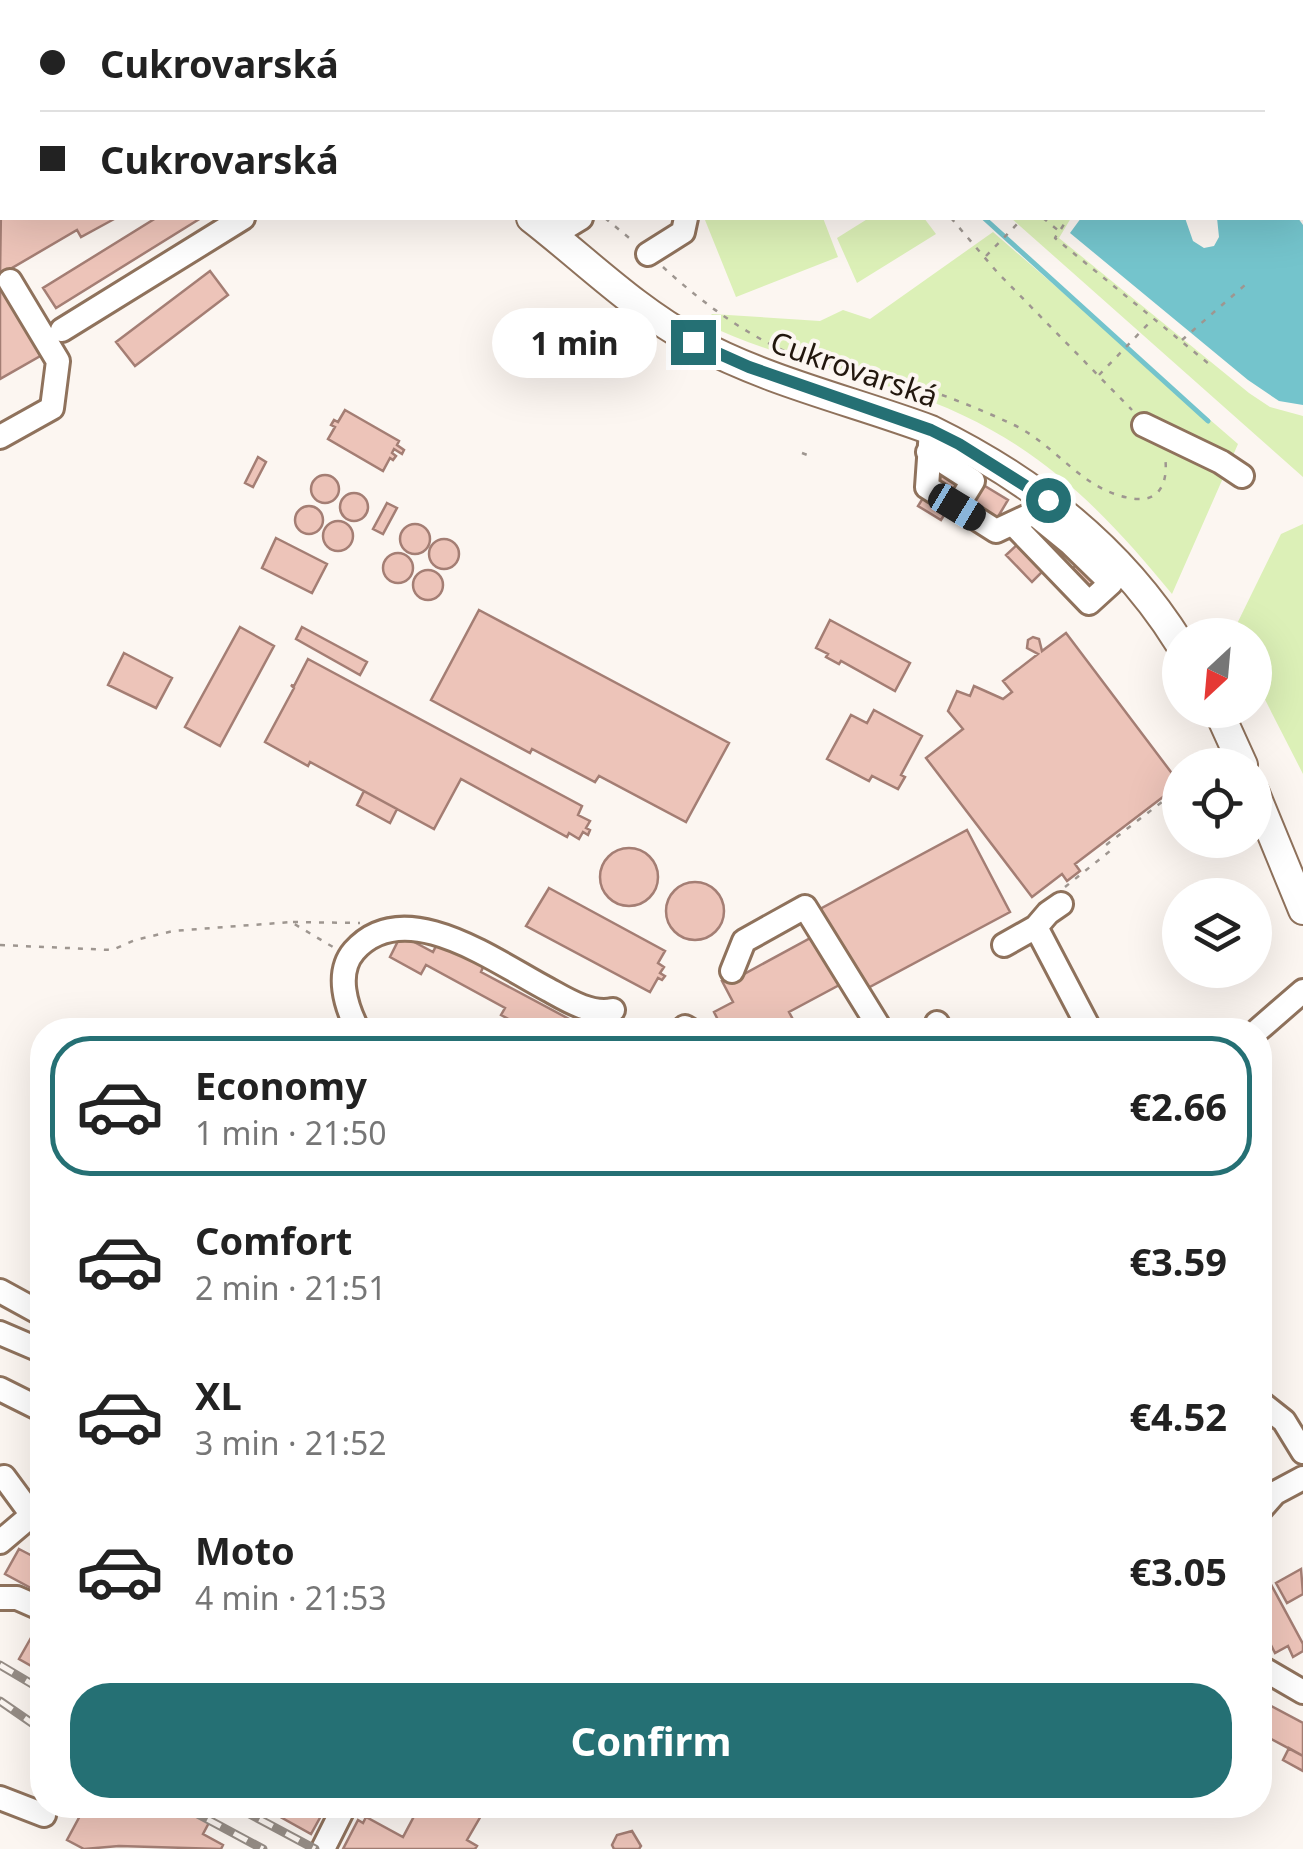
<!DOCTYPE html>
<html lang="en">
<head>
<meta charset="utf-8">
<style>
	body { margin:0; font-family:"Noto Sans",sans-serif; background:#f2f2f2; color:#222; height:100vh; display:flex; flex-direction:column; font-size:38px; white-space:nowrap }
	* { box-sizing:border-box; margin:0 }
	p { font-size:32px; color:#767676 }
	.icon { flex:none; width:55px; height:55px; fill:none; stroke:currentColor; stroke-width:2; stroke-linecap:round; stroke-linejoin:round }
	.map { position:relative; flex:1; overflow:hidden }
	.panel { position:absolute; left:30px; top:1018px; width:1242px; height:800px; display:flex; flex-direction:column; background:#fff; border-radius:40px; box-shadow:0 10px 40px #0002 }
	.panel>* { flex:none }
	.top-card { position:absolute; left:0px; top:0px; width:1305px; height:220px; box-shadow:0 10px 40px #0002; display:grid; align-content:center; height:220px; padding:0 40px; background:#fff }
	.needle { width:65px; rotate:206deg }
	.controls { position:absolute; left:1162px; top:618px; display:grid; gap:20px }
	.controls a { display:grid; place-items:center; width:110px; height:110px; border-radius:50%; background:#fff; box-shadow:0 10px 40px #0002; font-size:50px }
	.end { position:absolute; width:45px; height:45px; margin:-22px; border:12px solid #257074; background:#fff; box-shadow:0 0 0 5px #fff }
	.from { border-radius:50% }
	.bubble { position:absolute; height:70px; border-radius:35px; background:#fff; box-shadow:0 10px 40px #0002; font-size:32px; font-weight:700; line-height:70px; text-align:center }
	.car { position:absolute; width:30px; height:60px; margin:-30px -15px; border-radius:12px; box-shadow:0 0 8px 2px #0007; background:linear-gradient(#222 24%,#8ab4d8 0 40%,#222 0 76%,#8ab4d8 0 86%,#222 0) }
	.top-card b { display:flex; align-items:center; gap:35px; height:95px; font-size:38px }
	.top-card b+b { border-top:2px solid #e0e0e0 }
	.top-card i { width:25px; height:25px; background:#222 }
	ul { padding:18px 0 0; list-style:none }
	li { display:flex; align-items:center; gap:30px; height:140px; margin:0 20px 15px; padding:0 20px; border:5px solid transparent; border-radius:40px }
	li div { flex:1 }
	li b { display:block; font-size:38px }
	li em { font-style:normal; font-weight:700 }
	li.selected { border-color:#257074 }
	li>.icon { width:90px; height:90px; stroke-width:1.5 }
	.button { display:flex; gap:20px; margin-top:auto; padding:20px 40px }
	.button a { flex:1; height:115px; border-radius:40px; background:#257074; color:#fff; font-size:40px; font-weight:700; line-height:115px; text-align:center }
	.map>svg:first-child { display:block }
	.green { fill:#dcf0b7 }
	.water { fill:#74c4cc }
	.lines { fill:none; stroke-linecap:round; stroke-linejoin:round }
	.stream { stroke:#74c4cc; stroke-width:5 }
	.river { stroke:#74c4cc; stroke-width:28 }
	.building { fill:#edc4b9; stroke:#a47e74; stroke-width:2.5 }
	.minor-casing { stroke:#8f725c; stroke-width:28 }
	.major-casing { stroke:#8f725c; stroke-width:32 }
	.path { stroke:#9e9690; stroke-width:2.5; stroke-dasharray:5 8; stroke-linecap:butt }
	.minor { stroke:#fff; stroke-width:22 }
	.major { stroke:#fff; stroke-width:28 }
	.rail-casing { stroke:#968d86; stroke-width:9 }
	.rail { stroke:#fcf6f1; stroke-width:5; stroke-dasharray:15; stroke-linecap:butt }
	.route { stroke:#257074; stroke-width:12 }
	.labels { text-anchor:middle; stroke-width:8; stroke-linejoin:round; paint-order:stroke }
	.street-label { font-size:30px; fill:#22170e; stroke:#fcf6f1 }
</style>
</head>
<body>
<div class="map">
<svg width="1303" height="1849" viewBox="0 0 1303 1849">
	<rect width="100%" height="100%" fill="#fcf6f1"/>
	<path class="green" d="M303 0H722L726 2H305Z
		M710 218H823L838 257 736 297 705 220Z
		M869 218H924L936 234 857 283 837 238Z
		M1011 218H1071L1059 238 1249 393 1270 407 1303 416V477Z
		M993 232 1238 444 1172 594C1092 496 1022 430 899 390 833 368 766 353 703 323L712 314 820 321 843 310 870 319Z
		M1303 524V774L1255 680V635L1232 634 1281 534Z"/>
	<path class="water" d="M1081 218H1185L1193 241 1204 248 1214 246 1219 237 1217 218H1298L1303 225V405L1279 401 1248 380 1070 233Z"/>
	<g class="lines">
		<path class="stream" d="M984 218 1208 421"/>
		<path class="river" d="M1290 0 1291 2
			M1302 24 1303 25"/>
	</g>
	<path class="building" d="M2 142V218H116L81 237 77 230 0 275Z
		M156 218H201L56 308 43 288Z
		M210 271 228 295 135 366 116 342Z
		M0 281 42 355 0 379Z
		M345 410 399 441 397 445 404 450 402 454 394 449 392 453 396 456 393 460 390 458 383 471 328 439 335 427 331 425 334 420 338 422Z
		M258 457 266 462 253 487 245 483Z
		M948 458 968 503 956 496 941 520 918 506Z
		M311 489a14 14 0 1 1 28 0a14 14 0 1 1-28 0Z
		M980 483 1008 500 996 520 968 503Z
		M340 507a14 14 0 1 1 28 0a14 14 0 1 1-28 0Z
		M387 503 397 508 383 534 373 529Z
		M295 520a14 14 0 1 1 28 0a14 14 0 1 1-28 0Z
		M323 536a15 15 0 1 1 30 0a15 15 0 1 1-30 0Z
		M400 539a15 15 0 1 1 30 0a15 15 0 1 1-30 0Z
		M276 538 327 564 312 593 262 568Z
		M429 554a15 15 0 1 1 30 0a15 15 0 1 1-30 0Z
		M1019 543 1045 569 1032 582 1006 555Z
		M383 568a15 15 0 1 1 30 0a15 15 0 1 1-30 0Z
		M1079 562 1110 593 1098 604 1068 573Z
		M413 585a15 15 0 1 1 30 0a15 15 0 1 1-30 0Z
		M479 610 729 743 686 822 599 776 595 782 532 749 530 753 431 700Z
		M830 620 910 663 895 691 841 661 839 664 826 657 828 654 816 648Z
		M240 627 274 646 220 746 185 727Z
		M302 627 367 662 360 675 296 639Z
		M1066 633 1180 784 1075 864 1080 871 1067 881 1062 874 1032 897 926 758 963 729 948 711 957 691 970 696 974 686 1003 699 1012 692 1003 681 1038 654 1027 648 1028 640 1033 637 1039 639 1042 651Z
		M124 653 172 678 156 708 108 685Z
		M308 659 582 806 578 815 590 821 586 828 590 830 588 835 583 832 579 839 569 833 567 837 461 779 434 829 310 762 308 766 265 742 294 688 291 685 294 686Z
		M874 710 922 736 901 775 905 777 898 789 872 776 869 781 827 759 851 715 867 723Z
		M364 791 397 809 390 823 357 805Z
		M967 830 1010 912 864 990 820 909Z
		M600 877a29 29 0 1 1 58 0a29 29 0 1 1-58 0Z
		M666 911a29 29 0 1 1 58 0a29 29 0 1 1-58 0Z
		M549 888 665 951 658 963 664 967 660 973 665 976 662 980 658 978 650 992 526 926Z
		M401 935 433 952 439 940 484 965 481 972 586 1028 590 1020 609 1030H529L501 1015 505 1008 426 965 421 974 390 957Z
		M816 935 843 983 789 1012 798 1029 723 1030 714 1012 733 1002 722 981 744 974Z
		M19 1549 42 1561V1594L5 1574Z
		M1260 1564 1303 1644V1651L1293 1657 1288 1646 1275 1653 1260 1624Z
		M1301 1569 1303 1594 1287 1603 1276 1583Z
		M36 1629 42 1633V1672L19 1659Z
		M1260 1700 1303 1723V1756L1260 1733Z
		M1289 1748 1303 1756V1771L1283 1760Z
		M70 1805H190L212 1817 203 1834 223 1845 221 1849 119 1846 84 1849 67 1840 82 1812 73 1814Z
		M259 1805H327L311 1834Z
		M420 1805H469L480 1811 482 1814 467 1840 477 1846 475 1849H343L358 1820 363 1823 366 1817 403 1837Z
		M632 1831 641 1846 639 1849H614L612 1845 617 1835Z"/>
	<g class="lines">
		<g class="minor-casing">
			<path id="minor" d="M67 2 70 0
				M814 2 817 0
				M0 5 2 6
				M0 56 2 54
				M553 235 581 218
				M648 254 683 232 686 218
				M62 330 243 218
				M1144 425 1221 462 1242 476
				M931 430 927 487 996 531 1026 517
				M0 437 52 408 58 361 10 281
				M928 452 973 481 957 507
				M1014 525 1089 603 1111 583 1071 544 1033 513
				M1036 927 1090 1030
				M1004 945 1036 927 1048 913 1061 904
				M732 971 744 941 805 907 881 1030
				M937 1023 941 1030
				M685 1027 690 1030
				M358 1030C346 1007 335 973 354 951 405 893 497 963 549 990 567 1000 591 1015 613 1010
				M1258 1030 1303 991
				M0 1291 42 1314
				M0 1333 42 1351
				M0 1389 42 1410
				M1260 1402 1284 1421 1303 1452
				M4 1477 32 1515
				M1260 1510 1275 1493 1303 1478
				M0 1542 32 1515 42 1520
				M0 1598H17L42 1609
				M1260 1667 1303 1692
				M0 1798 44 1815
				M323 1849 345 1805"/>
		</g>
		<g class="major-casing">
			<path id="major" d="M285 0 287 2
				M531 218C584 259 635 310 695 342 769 382 853 401 931 430 1031 479 1121 549 1180 644
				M1218 710 1243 765
				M1255 793 1303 910"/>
		</g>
		<path class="path" d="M320 0 322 2
			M488 0 492 2
			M535 0V2
			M715 0 719 2
			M1112 0 1114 2
			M1248 0 1249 2
			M412 2 414 0
			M585 2 589 0
			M853 2 857 0
			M1302 104H1303
			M605 218 634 242
			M951 218 997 272 1132 410
			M1043 218 1059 231 1055 238 1209 364
			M1061 229 1068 218
			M986 256 1023 218
			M663 267C700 301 743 333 789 353 819 365 854 368 886 377 929 389 974 406 1014 425 1058 446 1084 494 1137 499 1163 501 1168 477 1165 457
			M1182 340 1245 285
			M1099 375 1152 320
			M802 453 810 456
			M1065 887 1110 851 1106 845 1180 788
			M293 922 360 923
			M0 945 112 950 135 940 173 931 291 922 333 947"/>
		<use href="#minor" class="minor"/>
		<use href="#major" class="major"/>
		<g class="rail-casing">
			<path id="rail" d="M0 1665 42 1690
				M0 1701 42 1730
				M181 1805 263 1849
				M233 1805 315 1849"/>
		</g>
		<use href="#rail" class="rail"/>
	</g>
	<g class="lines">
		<path class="route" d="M693 342 749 367 931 430 959 444 1048 500"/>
	</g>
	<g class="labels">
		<g class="street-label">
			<text transform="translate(854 370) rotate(19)" y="10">Cukrovarská</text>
		</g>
	</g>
</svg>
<div class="controls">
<a><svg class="needle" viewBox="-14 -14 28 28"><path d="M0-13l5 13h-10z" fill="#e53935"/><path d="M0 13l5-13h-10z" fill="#767676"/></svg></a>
<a><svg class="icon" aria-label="locate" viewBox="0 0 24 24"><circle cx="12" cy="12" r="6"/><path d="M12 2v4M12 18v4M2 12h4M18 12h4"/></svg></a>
<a><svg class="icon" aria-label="layers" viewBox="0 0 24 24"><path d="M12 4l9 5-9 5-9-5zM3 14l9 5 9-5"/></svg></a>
</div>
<i class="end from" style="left:1048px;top:500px"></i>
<i class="end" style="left:693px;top:342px"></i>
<div class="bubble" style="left:492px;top:308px;width:165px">1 min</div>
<i class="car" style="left:957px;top:507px;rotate:121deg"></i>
<div class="top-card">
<b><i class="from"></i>Cukrovarská</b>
<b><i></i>Cukrovarská</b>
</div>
<section class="panel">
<ul>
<li class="selected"><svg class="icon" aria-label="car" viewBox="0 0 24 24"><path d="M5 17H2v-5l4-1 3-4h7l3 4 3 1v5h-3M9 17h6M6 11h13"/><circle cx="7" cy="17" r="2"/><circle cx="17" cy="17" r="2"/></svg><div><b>Economy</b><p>1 min · 21:50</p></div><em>€2.66</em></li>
<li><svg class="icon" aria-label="car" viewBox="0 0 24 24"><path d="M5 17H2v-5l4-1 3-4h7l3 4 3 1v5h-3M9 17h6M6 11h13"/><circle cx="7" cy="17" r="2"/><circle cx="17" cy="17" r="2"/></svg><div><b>Comfort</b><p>2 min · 21:51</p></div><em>€3.59</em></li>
<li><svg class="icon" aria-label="car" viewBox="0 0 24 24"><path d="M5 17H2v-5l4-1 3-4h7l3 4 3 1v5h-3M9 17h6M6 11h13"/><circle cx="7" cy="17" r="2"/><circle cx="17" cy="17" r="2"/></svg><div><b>XL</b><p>3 min · 21:52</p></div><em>€4.52</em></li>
<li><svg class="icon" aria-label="car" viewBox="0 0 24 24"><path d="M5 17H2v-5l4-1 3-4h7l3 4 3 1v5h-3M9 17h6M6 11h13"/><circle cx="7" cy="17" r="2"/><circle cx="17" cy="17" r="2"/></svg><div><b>Moto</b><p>4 min · 21:53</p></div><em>€3.05</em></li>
</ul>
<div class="button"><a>Confirm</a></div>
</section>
</div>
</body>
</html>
